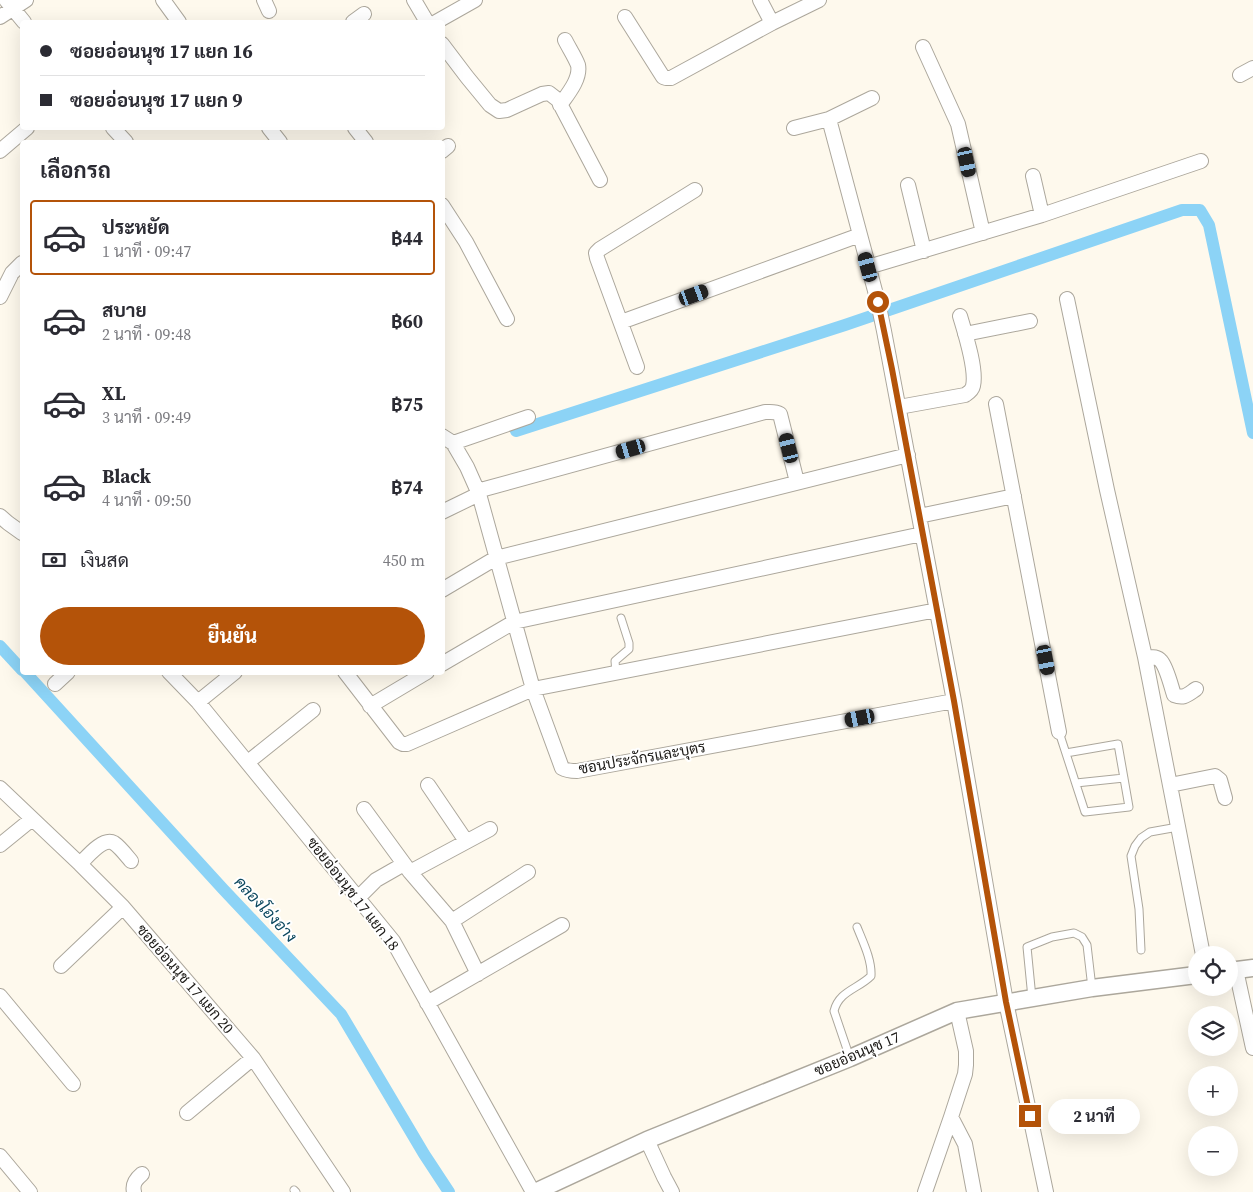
<!DOCTYPE html>
<html lang="th">
<head>
<meta charset="utf-8">
<style>
	body { margin:0; font-family:"Source Serif 4",Sarabun,serif; background:#f7f7f7; color:#2b2b33; height:100vh; display:flex; flex-direction:column; font-size:19px; white-space:nowrap }
	* { box-sizing:border-box; margin:0 }
	p { font-size:16px; color:#7c7c81 }
	.icon { flex:none; width:28px; height:28px; fill:none; stroke:currentColor; stroke-width:2; stroke-linecap:round; stroke-linejoin:round }
	.map { position:relative; flex:1; overflow:hidden }
	.side { position:absolute; left:20px; top:140px; width:425px; height:535px; display:flex; flex-direction:column; background:#fff; border-radius:5px; box-shadow:0 5px 20px #0002 }
	.side>* { flex:none }
	.hud { position:absolute; left:20px; top:20px; width:425px; height:110px; border-radius:5px; box-shadow:0 5px 20px #0002; display:grid; align-content:center; height:110px; padding:0 20px; background:#fff }
	.tools { position:absolute; left:1188px; top:946px; display:grid; gap:10px }
	.tools a { display:grid; place-items:center; width:50px; height:50px; border-radius:50%; background:#fff; box-shadow:0 5px 20px #0002; font-size:25px }
	.end { position:absolute; width:22px; height:22px; margin:-11px; border:6px solid #b45309; background:#fff; box-shadow:0 0 0 2px #fff }
	.from { border-radius:50% }
	.bubble { position:absolute; height:35px; border-radius:18px; background:#fff; box-shadow:0 5px 20px #0002; font-size:16px; font-weight:700; line-height:35px; text-align:center }
	.car { position:absolute; width:15px; height:30px; margin:-15px -8px; border-radius:6px; box-shadow:0 0 4px 1px #0007; background:linear-gradient(#222 24%,#8ab4d8 0 40%,#222 0 76%,#8ab4d8 0 86%,#222 0) }
	.hud b { display:flex; align-items:center; gap:18px; height:48px; font-size:19px }
	.hud b+b { border-top:1px solid #e1e1e2 }
	.hud i { width:12px; height:12px; background:#2b2b33 }
	ul { padding:0; list-style:none }
	li { display:flex; align-items:center; gap:15px; height:75px; margin:0 10px 8px; padding:0 10px; border:2px solid transparent; border-radius:5px }
	li div { flex:1 }
	li b { display:block; font-size:19px }
	li em { font-style:normal; font-weight:700 }
	li.current { border-color:#b45309 }
	li>.icon { width:45px; height:45px; stroke-width:1.5 }
	h2 { padding:0 20px; font-size:22px; line-height:60px }
	.pay { display:flex; align-items:center; gap:12px; height:55px; padding:0 20px; font-size:19px }
	.pay p { margin-inline-start:auto }
	.cta { display:flex; gap:10px; margin-top:auto; padding:10px 20px }
	.cta a { flex:1; height:58px; border-radius:30px; background:#b45309; color:#fff; font-size:20px; font-weight:700; line-height:58px; text-align:center }
	.map>svg:first-child { display:block }
	.lines { fill:none; stroke-linecap:round; stroke-linejoin:round }
	.canal { stroke:#8cd3f6; stroke-width:12 }
	.service-casing { stroke:#aca79c; stroke-width:9 }
	.minor-casing { stroke:#aca79c; stroke-width:16 }
	.tertiary-casing { stroke:#aca79c; stroke-width:19 }
	.service { stroke:#fff; stroke-width:7 }
	.minor { stroke:#fff; stroke-width:14 }
	.tertiary { stroke:#fff; stroke-width:16 }
	.route { stroke:#b45309; stroke-width:6 }
	.labels { text-anchor:middle; stroke-width:4; stroke-linejoin:round; paint-order:stroke }
	.street-label { font-size:15px; fill:#1c1a17; stroke:#fff }
	.water-label { font-size:16px; font-style:italic; fill:#0c485f; stroke:#fff }
</style>
</head>
<body>
<div class="map">
<svg width="1253" height="1192" viewBox="0 0 1253 1192">
	<rect width="100%" height="100%" fill="#fef9ed"/>
	<g class="lines">
		<path class="canal" d="M516 431 845 325 1182 210H1200L1209 225 1253 433
			M0 646 22 670
			M25 672 223 889 341 1014 424 1154 449 1192"/>
		<g class="service-casing">
			<path id="service" d="M616 673 615 661 629 649V643L621 618
				M1059 732 1085 812 1129 807 1118 744 1066 753
				M1076 783 1124 778
				M1141 950 1139 909 1131 856 1135 846 1141 838 1150 832 1178 827
				M1032 998 1027 947 1052 937 1074 933 1082 937 1087 945 1092 988
				M850 1058 834 1011C839 991 858 989 871 976 872 960 863 942 857 927
				M294 1190 296 1192"/>
		</g>
		<g class="minor-casing">
			<path id="minor" d="M6 0 24 22
				M163 0 179 22
				M264 0 269 11
				M414 0 427 22
				M760 0 772 23
				M0 17 26 0
				M625 17 663 77 666 78H671L772 23 819 0
				M353 22 364 14
				M436 22 475 0
				M442 44 467 77 490 105 499 111 507 110 542 94 549 93 558 100 600 180
				M923 47 958 124 983 233
				M1240 75 1253 68
				M560 105C567 95 581 79 578 65 575 57 569 48 565 40
				M829 119 872 98
				M113 128 126 142
				M269 128 280 142
				M355 128 366 142
				M794 128 829 119 878 302 884 331 954 701 1006 1002 1046 1192
				M0 151 27 128
				M442 151 448 146
				M1033 176 1042 215
				M908 185 924 251
				M442 205 466 242 507 319
				M868 267 1042 215 1201 161
				M0 297 12 273 22 263
				M1067 299 1107 490 1145 657 1203 955
				M621 322 860 235
				M965 334 1030 321
				M637 367 597 258 596 253 600 249 695 190
				M996 404 1059 732
				M899 407 965 395C968 393 972 391 973 386 977 369 965 333 960 316
				M442 436 453 443 467 467 479 494 533 689 562 768C567 771 572 771 577 771L954 701
				M453 443 528 417
				M477 491 765 412C770 412 775 411 780 414L797 482
				M442 512 479 494
				M0 516 8 523 22 533
				M919 516 1014 496
				M442 590 496 558 908 455
				M1145 657C1151 657 1157 656 1161 661 1167 668 1171 686 1174 695 1184 699 1187 695 1196 689
				M442 664 514 622 922 534
				M169 672 198 702 393 941 533 1192
				M345 672 399 742 403 744H407L533 689 937 610
				M55 684 68 672
				M198 702 235 672
				M370 706 427 672
				M248 762 313 710
				M428 785 466 841
				M1170 785 1215 776 1220 780 1225 798
				M0 788 80 864 123 907 253 1058 343 1192
				M364 809 410 872 452 921 478 974
				M0 845 32 819
				M80 864C87 857 103 837 114 843 120 847 126 855 131 861
				M410 872 490 829
				M358 898 376 880 404 864
				M452 921 528 872
				M61 966 123 907
				M1236 970 1253 1048
				M0 996 73 1084
				M427 1003 562 925
				M187 1113 253 1058
				M951 1117 965 1144 974 1192
				M647 1140 664 1177 672 1192
				M0 1156 30 1192
				M134 1192C132 1184 136 1179 142 1174
				M925 1192 951 1117 965 1074 966 1065V1051L957 1011"/>
		</g>
		<g class="tertiary-casing">
			<path id="tertiary" d="M1229 971 1253 968
				M535 1192 647 1140 850 1058 957 1011 1092 988 1196 975"/>
		</g>
		<use href="#service" class="service"/>
		<use href="#minor" class="minor"/>
		<use href="#tertiary" class="tertiary"/>
	</g>
	<g class="lines">
		<path class="route" d="M878 302 892 369 954 701 1006 1002 1030 1116"/>
	</g>
	<g class="labels">
		<g class="street-label">
			<text transform="translate(642 758) rotate(-10)" y="5">ซอนประจักรและบุตร</text>
			<text transform="translate(353 894) rotate(52)" y="5">ซอยอ่อนนุช 17 แยก 18</text>
			<text transform="translate(185 979) rotate(49)" y="5">ซอยอ่อนนุช 17 แยก 20</text>
			<text transform="translate(857 1054) rotate(-23)" y="5">ซอยอ่อนนุช 17</text>
		</g>
		<g class="water-label">
			<text transform="translate(266 909) rotate(47)" y="6">คลองโอ่งอ่าง</text>
		</g>
	</g>
</svg>
<div class="tools">
<a><svg class="icon" aria-label="locate" viewBox="0 0 24 24"><circle cx="12" cy="12" r="6"/><path d="M12 2v4M12 18v4M2 12h4M18 12h4"/></svg></a>
<a><svg class="icon" aria-label="layers" viewBox="0 0 24 24"><path d="M12 4l9 5-9 5-9-5zM3 14l9 5 9-5"/></svg></a>
<a>+</a>
<a>−</a>
</div>
<i class="end from" style="left:878px;top:302px"></i>
<i class="end" style="left:1030px;top:1116px"></i>
<div class="bubble" style="left:1048px;top:1099px;width:92px">2 นาที</div>
<i class="car" style="left:967px;top:162px;rotate:168deg"></i>
<i class="car" style="left:868px;top:267px;rotate:345deg"></i>
<i class="car" style="left:694px;top:295px;rotate:70deg"></i>
<i class="car" style="left:789px;top:448px;rotate:346deg"></i>
<i class="car" style="left:631px;top:449px;rotate:254deg"></i>
<i class="car" style="left:1046px;top:660px;rotate:169deg"></i>
<i class="car" style="left:860px;top:718px;rotate:259deg"></i>
<div class="hud">
<b><i class="from"></i>ซอยอ่อนนุช 17 แยก 16</b>
<b><i></i>ซอยอ่อนนุช 17 แยก 9</b>
</div>
<section class="side">
<h2>เลือกรถ</h2>
<ul>
<li class="current"><svg class="icon" aria-label="car" viewBox="0 0 24 24"><path d="M5 17H2v-5l4-1 3-4h7l3 4 3 1v5h-3M9 17h6M6 11h13"/><circle cx="7" cy="17" r="2"/><circle cx="17" cy="17" r="2"/></svg><div><b>ประหยัด</b><p>1 นาที · 09:47</p></div><em>฿44</em></li>
<li><svg class="icon" aria-label="car" viewBox="0 0 24 24"><path d="M5 17H2v-5l4-1 3-4h7l3 4 3 1v5h-3M9 17h6M6 11h13"/><circle cx="7" cy="17" r="2"/><circle cx="17" cy="17" r="2"/></svg><div><b>สบาย</b><p>2 นาที · 09:48</p></div><em>฿60</em></li>
<li><svg class="icon" aria-label="car" viewBox="0 0 24 24"><path d="M5 17H2v-5l4-1 3-4h7l3 4 3 1v5h-3M9 17h6M6 11h13"/><circle cx="7" cy="17" r="2"/><circle cx="17" cy="17" r="2"/></svg><div><b>XL</b><p>3 นาที · 09:49</p></div><em>฿75</em></li>
<li><svg class="icon" aria-label="car" viewBox="0 0 24 24"><path d="M5 17H2v-5l4-1 3-4h7l3 4 3 1v5h-3M9 17h6M6 11h13"/><circle cx="7" cy="17" r="2"/><circle cx="17" cy="17" r="2"/></svg><div><b>Black</b><p>4 นาที · 09:50</p></div><em>฿74</em></li>
</ul>
<div class="pay"><svg class="icon" aria-label="cash" viewBox="0 0 24 24"><path d="M3 7h18v10H3z"/><circle cx="12" cy="12" r="2"/></svg>เงินสด<p>450 m</p></div>
<div class="cta"><a>ยืนยัน</a></div>
</section>
</div>
</body>
</html>
